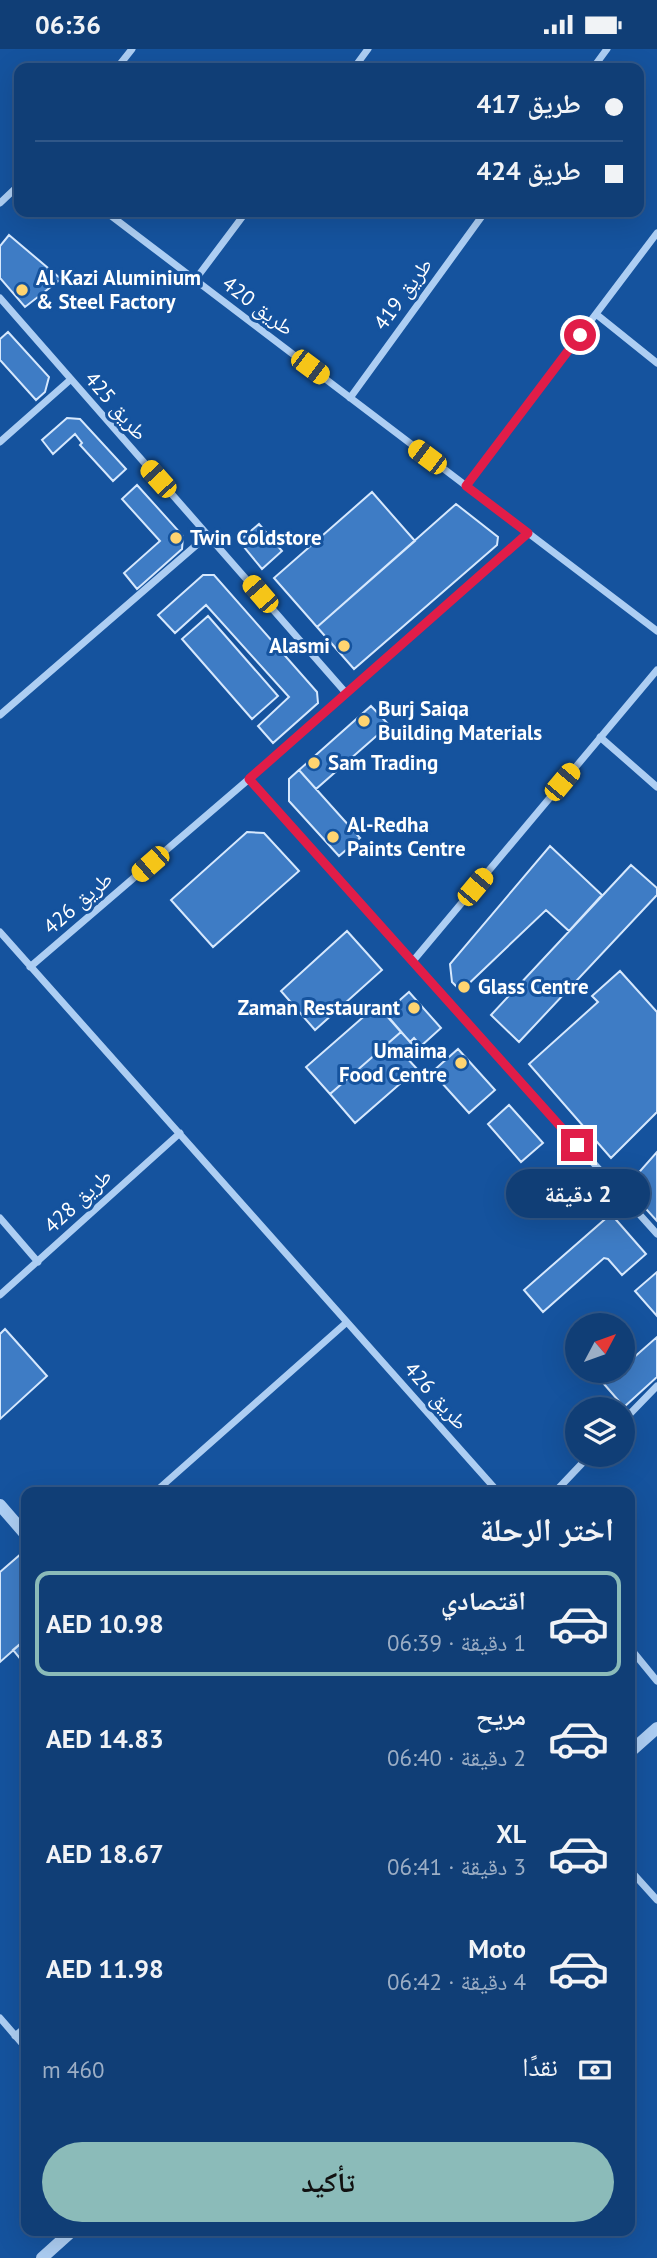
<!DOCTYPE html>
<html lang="ar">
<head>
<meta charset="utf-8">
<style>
	body { margin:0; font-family:"PT Sans","Noto Naskh Arabic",sans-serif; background:#19457b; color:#f1f3f6; direction:rtl; height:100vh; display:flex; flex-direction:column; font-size:26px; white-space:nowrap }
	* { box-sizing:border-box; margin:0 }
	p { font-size:23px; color:#9caec5 }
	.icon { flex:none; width:38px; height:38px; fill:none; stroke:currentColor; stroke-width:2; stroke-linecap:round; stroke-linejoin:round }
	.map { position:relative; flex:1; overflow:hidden; direction:ltr }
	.sheet { position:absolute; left:21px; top:1438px; width:614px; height:749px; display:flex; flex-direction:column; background:#103e76; border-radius:14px; box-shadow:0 7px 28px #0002,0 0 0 2px #305788; direction:rtl }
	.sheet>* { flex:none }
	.guide { position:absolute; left:14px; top:14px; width:630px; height:154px; border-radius:14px; box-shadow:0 7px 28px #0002,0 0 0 2px #305788; direction:rtl; display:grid; align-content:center; height:154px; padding:0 21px; background:#103e76 }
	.needle { width:46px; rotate:49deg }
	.controls { position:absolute; left:565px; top:1264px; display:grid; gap:14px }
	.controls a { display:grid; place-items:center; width:70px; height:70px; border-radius:50%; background:#103e76; box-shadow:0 7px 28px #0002,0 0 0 2px #305788; font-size:35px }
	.end { position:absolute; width:32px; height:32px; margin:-16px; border:9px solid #e11d48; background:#fff; box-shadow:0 0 0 4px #fff }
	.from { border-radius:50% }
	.bubble { position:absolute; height:49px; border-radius:24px; background:#103e76; box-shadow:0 7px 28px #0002,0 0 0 2px #305788; font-size:23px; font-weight:700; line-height:49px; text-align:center; direction:rtl }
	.car { position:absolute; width:21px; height:42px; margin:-21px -10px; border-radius:9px; box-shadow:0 0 5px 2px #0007; background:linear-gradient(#f5c518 24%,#345 0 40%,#f5c518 0 76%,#345 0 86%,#f5c518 0) }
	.guide b { display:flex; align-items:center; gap:24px; height:66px; font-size:26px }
	.guide b+b { border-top:2px solid #305788 }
	.guide i { width:18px; height:18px; background:#f1f3f6 }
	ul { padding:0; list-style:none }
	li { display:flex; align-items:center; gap:21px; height:105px; margin:0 14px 10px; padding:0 7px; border:4px solid transparent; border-radius:14px }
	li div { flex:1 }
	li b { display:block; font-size:26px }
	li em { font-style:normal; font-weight:700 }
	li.active { border-color:#8bbbb9 }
	li>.icon { width:63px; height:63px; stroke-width:1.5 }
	h2 { padding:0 21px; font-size:32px; line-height:84px }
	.pay { display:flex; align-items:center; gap:18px; height:77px; padding:0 21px; font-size:26px }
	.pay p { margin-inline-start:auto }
	.cta { display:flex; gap:14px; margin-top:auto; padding:14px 21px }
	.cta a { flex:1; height:80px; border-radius:42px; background:#8bbbb9; color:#111; font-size:28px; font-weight:700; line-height:80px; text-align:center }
	.status { display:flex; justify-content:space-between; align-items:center; height:49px; padding:0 35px; background:#103e76; direction:ltr }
	.status svg { height:19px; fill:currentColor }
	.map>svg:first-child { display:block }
	.building { fill:#3e7cc5; stroke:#d6e8fd; stroke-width:2 }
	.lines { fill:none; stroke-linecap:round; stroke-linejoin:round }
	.minor { stroke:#adcef3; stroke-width:7 }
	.tertiary { stroke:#adcef3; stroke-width:12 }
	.route { stroke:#e11d48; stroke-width:9 }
	.poi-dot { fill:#ffd470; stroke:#15539e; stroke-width:2.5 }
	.labels { text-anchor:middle; stroke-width:6; stroke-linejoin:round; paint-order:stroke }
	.poi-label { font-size:21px; font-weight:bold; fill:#fff; stroke:#15539e; text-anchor:start }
	.street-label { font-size:21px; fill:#fff; stroke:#15539e }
</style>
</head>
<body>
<div class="status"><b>06:36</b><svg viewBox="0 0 49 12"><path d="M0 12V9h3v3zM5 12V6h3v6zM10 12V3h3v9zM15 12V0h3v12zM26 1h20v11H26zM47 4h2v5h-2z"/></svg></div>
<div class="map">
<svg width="657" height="2209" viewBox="0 0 657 2209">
	<rect width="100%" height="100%" fill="#15539e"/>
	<path class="building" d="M9 186 61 230 25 258 0 229V197Z
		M8 283 49 328 45 343 36 351 0 311V290Z
		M67 369 80 370 126 420 113 432 80 396 82 394 75 385 53 405 42 391Z
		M137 436 183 487 182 500 137 540 124 524 160 492 122 450Z
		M372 443 415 492 317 578 274 529Z
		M456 455 498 488 497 496 354 620 317 578Z
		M259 475 282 502 262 520 239 492Z
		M203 526H214L317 643 318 654 273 694 258 677 289 648 206 556 175 584 158 566Z
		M208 567 278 647 252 670 182 590Z
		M371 657 389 676 316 740 299 721Z
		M299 721 360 789 339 807 289 752V730Z
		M247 783 264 784 299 822 213 898 171 851Z
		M550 797 602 846 569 882 546 861 461 942 452 933 450 915Z
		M631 816 657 839V846L519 993 491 966Z
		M347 882 382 921 315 981 281 942Z
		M620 922 657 963V1063L611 1109 529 1015 598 953 592 947Z
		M409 943 441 979 421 997 414 989 410 993 385 964Z
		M377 956 401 983 330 1045 306 1018Z
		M401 983 416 999 406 1008 417 1020 355 1074 330 1045Z
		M458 1000 495 1041 469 1064 432 1023Z
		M509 1056 543 1094 521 1113 488 1075Z
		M657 1103V1172L626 1138Z
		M611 1165 646 1205 622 1226 608 1210 604 1209 543 1263 524 1241Z
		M657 1223V1267L635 1242Z
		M5 1280 47 1327 0 1370V1285Z
		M657 1288V1328L624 1358 604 1335 620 1321H623V1318Z
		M22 1504 26 1509V1590L0 1613V1523Z
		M26 1590V1617L13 1601Z"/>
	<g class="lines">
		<path class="minor" d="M117 19 132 0
			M354 19 368 0
			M593 19 607 0
			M0 154 19 136
			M106 163 657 582
			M195 231 246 163
			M0 249 346 644
			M596 265 657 314
			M350 349 485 163
			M0 393 70 331
			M466 437 657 184
			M0 666 208 486
			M600 688 657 738
			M249 730 657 1185
			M0 883 499 1444
			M413 912 657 621
			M30 918 249 730 528 484
			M0 1169 38 1213
			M0 1246 180 1084
			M623 1372 657 1337
			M154 1444 347 1273
			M554 1444 591 1405
			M630 1599 657 1632
			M630 1821 657 1851
			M0 1969 26 1999
			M15 1987 26 1978"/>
		<path class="tertiary" d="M0 1456 26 1486
			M630 1703 657 1679
			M42 2209 72 2182"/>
	</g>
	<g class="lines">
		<path class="route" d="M577 1096 249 730 528 484 466 437 580 286"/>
	</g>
	<g class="poi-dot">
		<circle cx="22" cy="241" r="7"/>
		<circle cx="176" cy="489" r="7"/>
		<circle cx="344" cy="597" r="7"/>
		<circle cx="364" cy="672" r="7"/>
		<circle cx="314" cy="714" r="7"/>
		<circle cx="333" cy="788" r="7"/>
		<circle cx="464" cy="938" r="7"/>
		<circle cx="414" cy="959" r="7"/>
		<circle cx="461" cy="1014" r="7"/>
	</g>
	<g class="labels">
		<g class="poi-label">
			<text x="36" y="236">Al Kazi Aluminium<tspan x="36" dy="24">&amp; Steel Factory</tspan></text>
			<text x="190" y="496">Twin Coldstore</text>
			<text x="330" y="604" text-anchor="end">Alasmi</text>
			<text x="378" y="667">Burj Saiqa<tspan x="378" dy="24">Building Materials</tspan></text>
			<text x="328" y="721">Sam Trading</text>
			<text x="347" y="783">Al-Redha<tspan x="347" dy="24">Paints Centre</tspan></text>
			<text x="478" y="945">Glass Centre</text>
			<text x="400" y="966" text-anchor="end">Zaman Restaurant</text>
			<text x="447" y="1009" text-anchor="end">Umaima<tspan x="447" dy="24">Food Centre</tspan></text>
		</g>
		<g class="street-label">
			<text transform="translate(403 245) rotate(-54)" y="7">طريق 419</text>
			<text transform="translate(258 257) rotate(37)" y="7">طريق 420</text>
			<text transform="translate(116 357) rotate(49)" y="7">طريق 425</text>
			<text transform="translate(78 854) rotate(-41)" y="7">طريق 426</text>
			<text transform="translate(78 1152) rotate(-43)" y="7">طريق 428</text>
			<text transform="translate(436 1347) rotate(48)" y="7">طريق 426</text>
		</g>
	</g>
</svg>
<div class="controls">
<a><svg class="needle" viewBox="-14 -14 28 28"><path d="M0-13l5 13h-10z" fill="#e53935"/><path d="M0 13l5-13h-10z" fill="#9caec5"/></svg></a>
<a><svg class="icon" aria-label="layers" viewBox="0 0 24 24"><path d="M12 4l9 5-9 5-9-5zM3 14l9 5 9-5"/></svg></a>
</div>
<i class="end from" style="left:580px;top:286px"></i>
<i class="end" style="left:577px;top:1096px"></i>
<div class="bubble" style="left:506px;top:1120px;width:144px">2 دقيقة</div>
<i class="car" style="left:310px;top:318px;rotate:127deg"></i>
<i class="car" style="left:427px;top:408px;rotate:307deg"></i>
<i class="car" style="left:158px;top:430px;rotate:318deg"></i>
<i class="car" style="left:260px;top:545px;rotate:319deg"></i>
<i class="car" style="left:562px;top:733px;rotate:40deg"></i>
<i class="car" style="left:150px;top:815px;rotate:229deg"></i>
<i class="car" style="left:475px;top:838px;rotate:40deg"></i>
<div class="guide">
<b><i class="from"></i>طريق 417</b>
<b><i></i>طريق 424</b>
</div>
<section class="sheet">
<h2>اختر الرحلة</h2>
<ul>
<li class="active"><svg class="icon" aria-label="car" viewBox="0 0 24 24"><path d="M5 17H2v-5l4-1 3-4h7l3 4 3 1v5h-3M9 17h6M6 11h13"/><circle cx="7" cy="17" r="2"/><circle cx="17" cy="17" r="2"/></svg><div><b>اقتصادي</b><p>1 دقيقة · 06:39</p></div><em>AED 10.98</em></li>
<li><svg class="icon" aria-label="car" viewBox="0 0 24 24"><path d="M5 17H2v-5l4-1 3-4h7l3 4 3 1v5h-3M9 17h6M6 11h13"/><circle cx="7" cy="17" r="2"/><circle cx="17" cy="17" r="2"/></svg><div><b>مريح</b><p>2 دقيقة · 06:40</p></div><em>AED 14.83</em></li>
<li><svg class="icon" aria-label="car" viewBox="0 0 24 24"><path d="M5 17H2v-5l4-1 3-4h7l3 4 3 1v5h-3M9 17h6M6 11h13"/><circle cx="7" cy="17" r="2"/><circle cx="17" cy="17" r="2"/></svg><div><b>XL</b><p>3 دقيقة · 06:41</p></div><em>AED 18.67</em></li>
<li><svg class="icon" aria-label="car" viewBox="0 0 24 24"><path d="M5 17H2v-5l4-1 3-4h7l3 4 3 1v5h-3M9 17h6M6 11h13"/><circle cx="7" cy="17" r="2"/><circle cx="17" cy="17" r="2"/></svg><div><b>Moto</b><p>4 دقيقة · 06:42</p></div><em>AED 11.98</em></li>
</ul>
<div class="pay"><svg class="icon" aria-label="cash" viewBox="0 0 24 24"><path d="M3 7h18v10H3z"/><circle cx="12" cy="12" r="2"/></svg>نقدًا<p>460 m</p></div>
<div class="cta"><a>تأكيد</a></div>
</section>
</div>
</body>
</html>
